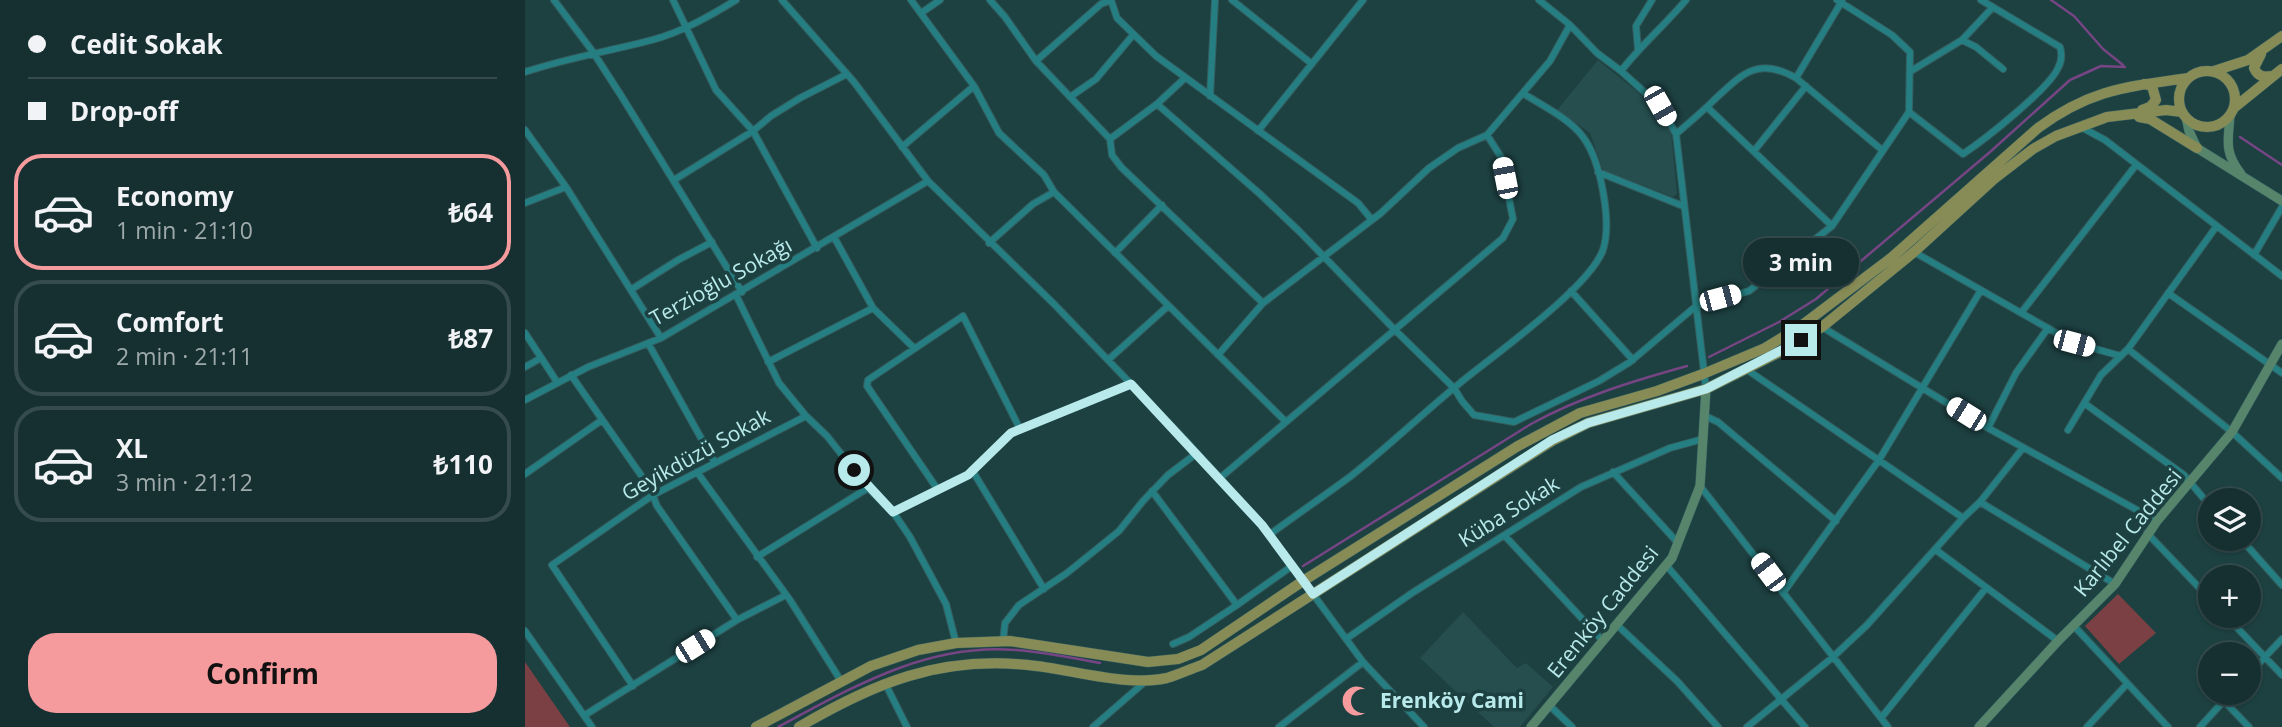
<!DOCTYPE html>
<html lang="en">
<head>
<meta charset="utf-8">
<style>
	body { margin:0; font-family:"Open Sans",sans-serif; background:#233c3d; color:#f1f3f6; height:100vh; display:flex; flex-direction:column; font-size:26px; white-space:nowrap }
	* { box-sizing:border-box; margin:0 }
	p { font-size:23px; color:#9ea9ab }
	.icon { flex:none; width:38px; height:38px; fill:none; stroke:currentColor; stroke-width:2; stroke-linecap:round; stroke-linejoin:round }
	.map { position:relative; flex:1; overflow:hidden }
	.panel { display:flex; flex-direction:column; background:#163031; width:525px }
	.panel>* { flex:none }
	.hud { display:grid; align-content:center; height:154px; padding:0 28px; background:#163031 }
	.controls { position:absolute; left:1673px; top:488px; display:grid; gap:14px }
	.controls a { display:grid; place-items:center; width:63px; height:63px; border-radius:50%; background:#163031; box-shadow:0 2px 5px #0004,0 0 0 2px #354b4d; font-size:35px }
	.end { position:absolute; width:32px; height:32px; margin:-16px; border:9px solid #b8e9eb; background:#111; box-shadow:0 0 0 4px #111 }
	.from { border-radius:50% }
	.bubble { position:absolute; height:49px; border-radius:24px; background:#163031; box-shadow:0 2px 5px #0004,0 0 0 2px #354b4d; font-size:23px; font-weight:700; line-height:49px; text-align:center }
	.car { position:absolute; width:21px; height:42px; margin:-21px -10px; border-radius:9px; box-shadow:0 0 5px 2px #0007; background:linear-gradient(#fff 24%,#345 0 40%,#fff 0 76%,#345 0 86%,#fff 0) }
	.hud b { display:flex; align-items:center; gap:24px; height:66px; font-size:26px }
	.hud b+b { border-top:2px solid #354b4d }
	.hud i { width:18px; height:18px; background:#f1f3f6 }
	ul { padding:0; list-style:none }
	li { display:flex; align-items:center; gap:21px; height:116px; margin:0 14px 10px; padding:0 14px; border:4px solid #354b4d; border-radius:28px }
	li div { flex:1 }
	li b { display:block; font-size:26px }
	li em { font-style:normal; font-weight:700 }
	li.current { border-color:#f59b9d }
	li>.icon { width:63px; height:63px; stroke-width:1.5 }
	.action { display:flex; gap:14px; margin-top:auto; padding:14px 28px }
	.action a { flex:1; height:80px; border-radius:28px; background:#f59b9d; color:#111; font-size:28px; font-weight:700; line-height:80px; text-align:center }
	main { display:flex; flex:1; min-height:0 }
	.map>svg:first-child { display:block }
	.built { fill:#264e4f }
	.green { fill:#7b4043 }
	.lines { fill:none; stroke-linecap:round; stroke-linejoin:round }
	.stream { stroke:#764584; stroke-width:2.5 }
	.street-casing { stroke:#345d5f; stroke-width:8 }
	.secondary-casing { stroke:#345d5f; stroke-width:10 }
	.primary-casing { stroke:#345d5f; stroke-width:11 }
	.street { stroke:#257e81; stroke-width:6 }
	.secondary { stroke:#56856c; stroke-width:9 }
	.primary { stroke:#878c56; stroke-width:10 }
	.route { stroke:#b8e9eb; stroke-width:9 }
	.labels { text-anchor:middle; stroke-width:7; stroke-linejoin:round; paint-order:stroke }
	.street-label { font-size:21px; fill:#b8e9eb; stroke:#1d4041 }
	.poi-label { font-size:21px; font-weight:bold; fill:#b8e9eb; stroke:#1d4041; text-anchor:start }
</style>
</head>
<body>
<main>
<section class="panel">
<div class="hud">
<b><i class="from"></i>Cedit Sokak</b>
<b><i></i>Drop-off</b>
</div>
<ul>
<li class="current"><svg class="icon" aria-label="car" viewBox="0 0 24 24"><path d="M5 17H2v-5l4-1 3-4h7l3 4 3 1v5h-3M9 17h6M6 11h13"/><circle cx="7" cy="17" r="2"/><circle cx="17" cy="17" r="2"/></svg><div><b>Economy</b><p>1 min · 21:10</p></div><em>₺64</em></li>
<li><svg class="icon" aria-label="car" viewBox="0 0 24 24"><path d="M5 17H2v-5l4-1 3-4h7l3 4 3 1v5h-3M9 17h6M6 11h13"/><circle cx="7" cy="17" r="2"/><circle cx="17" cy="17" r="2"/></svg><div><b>Comfort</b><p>2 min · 21:11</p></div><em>₺87</em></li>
<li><svg class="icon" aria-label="car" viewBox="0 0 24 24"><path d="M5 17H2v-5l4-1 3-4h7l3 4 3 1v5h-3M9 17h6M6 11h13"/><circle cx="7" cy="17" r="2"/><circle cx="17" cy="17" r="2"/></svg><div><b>XL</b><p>3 min · 21:12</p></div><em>₺110</em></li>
</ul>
<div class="action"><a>Confirm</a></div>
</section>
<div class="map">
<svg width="1757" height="727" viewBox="0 0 1757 727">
	<rect width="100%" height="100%" fill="#1d4041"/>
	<path class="built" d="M1073 60 1132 108 1146 131 1152 194 1148 197 1078 170 1065 133 1032 110Z
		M938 612 992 668 1001 663 1028 687 995 727H969L895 658Z"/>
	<path class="green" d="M1593 594 1631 633 1594 664 1560 626Z
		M0 662 45 727H0Z"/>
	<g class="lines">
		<path class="stream" d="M1526 0 1549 16 1578 49 1598 65
			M1715 137 1757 165
			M1184 357 1254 322 1291 299 1465 152 1545 80 1576 66 1600 67
			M778 566 1006 424C1055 397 1108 381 1162 366
			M253 727C328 687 402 643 490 650 519 652 547 658 575 663"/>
		<g class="street-casing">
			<path id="street" d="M29 0 68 52 97 97 217 292
				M148 0 191 90 228 131 292 248
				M257 0 329 82 403 181 529 304 659 439 737 525 838 662 899 727
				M386 0 449 86 474 133 519 175 529 192 760 421
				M465 0 480 17 511 61 585 139 587 155 596 167 738 303
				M586 0 592 18 631 56 833 203 847 220
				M707 0 787 64
				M1014 0 1045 25 1072 53 1096 71 1135 106 1151 134 1181 389
				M396 13 415 0
				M1437 40 1451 47 1478 69
				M1113 49 1111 26 1127 0
				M511 61 576 4 586 0
				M1096 71C1116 45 1140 25 1161 0
				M1386 71 1437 40 1468 7
				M0 72C42 58 85 51 127 40 157 32 185 16 211 0
				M1271 78 1317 1
				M685 96 690 0
				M545 97 571 79 608 35
				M632 104 735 194 775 232 869 329 929 388 937 401 949 415 989 422 1074 381 1105 362 1171 306 1224 291 1307 226 1384 112 1385 52 1367 35 1312 0
				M1182 107 1307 226
				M1384 112 1438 154C1459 140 1524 89 1533 68 1537 61 1537 54 1535 47L1456 0
				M1556 127 1580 140 1757 276
				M0 130 41 187 136 338
				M733 131 838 0
				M1151 134C1164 123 1177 112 1189 100 1217 74 1233 56 1271 78L1357 150
				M585 139 632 104 660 78
				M377 147 449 86
				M1229 151 1281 86
				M1073 172 1158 206
				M149 180 228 131 246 116 275 98 322 74
				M0 203 41 187
				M309 237 348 308 389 348
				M464 243 508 204 529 192
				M1389 252 1549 343 1596 356
				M590 253 637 205
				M1729 255 1757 207
				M107 289 153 260 187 242
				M1046 291 1108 360
				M1643 293 1757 373
				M211 295 254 383 281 416 302 436 343 488 368 512 385 537 421 604 431 643
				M1496 313 1611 165
				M1297 327 1463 428 1632 521
				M0 333 32 382
				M123 343 190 463
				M1603 349 1707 432 1757 478
				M693 355 738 303 856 213 904 168 933 148 962 135 1025 61 1045 25
				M583 360 643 306
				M243 362 348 308
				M0 367 16 358
				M1221 369 1438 518
				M46 375 125 488 132 506 212 620
				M0 400 63 367 136 338 403 181
				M1559 403 1659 475 1685 506
				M1180 416 1193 422 1311 521
				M1463 428 1491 373 1523 328
				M1543 430 1576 375 1603 349 1691 227
				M447 470 519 589
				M172 472 265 600 316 681
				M1088 472 1153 543
				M0 474 77 420
				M695 478 978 238 988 219 976 157 962 135
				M1175 486 1363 727
				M413 490 342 386 343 380 438 316 495 429
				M627 491 712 605 664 637 648 644
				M1455 502 1590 584
				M368 512 443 475 486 433 606 384
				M1622 533 1685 599
				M744 535C771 515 799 496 826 476 863 447 898 413 935 383 969 355 1064 288 1078 250 1087 222 1076 161 1058 137 1046 120 1017 105 999 94
				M980 536 1077 640
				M1716 539 1757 585
				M1411 550 1533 641
				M232 557 343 488
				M1141 565 1280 727
				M1258 593 1354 460 1456 290
				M712 605 767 566
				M1701 616 1757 675
				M1091 624 1152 681 1193 727
				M1549 626 1643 727
				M0 631 67 727
				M821 639 887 593 1056 487 1145 448 1178 439
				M478 641 480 623 494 605 542 573 594 531 618 501 643 475 672 453
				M1724 674 1757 639
				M360 683 382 727
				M108 686 27 565 128 495 281 416
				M1699 701 1724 727
				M1024 705 1047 727
				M60 715 212 620 261 595
				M1356 718 1461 588
				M568 727 622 680
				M754 727 838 662
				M1222 727 1308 657 1342 625 1438 518 1455 502 1498 448
				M1562 727 1602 684
				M1675 727 1706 693"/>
		</g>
		<g class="secondary-casing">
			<path id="secondary" d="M1705 116C1703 141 1699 152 1716 174
				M1661 117 1664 131 1672 148 1757 201
				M1006 727 1147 558 1175 486 1181 389
				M1454 727 1533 641 1590 584 1632 521 1707 432 1757 344"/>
		</g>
		<g class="primary-casing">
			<path id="primary" d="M1736 54 1729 68C1733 77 1738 77 1747 76
				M1654 99a28 28 0 1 1 56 0a28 28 0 1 1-56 0Z
				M1689 71 1723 60 1757 36
				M1710 107 1757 69
				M1617 110 1625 107 1631 100 1627 86 1619 84
				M1614 117 1625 119 1672 148
				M231 727 346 666 393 650 431 643 485 641 623 662 653 659 676 650 778 581 993 446 1055 413 1132 391 1178 374 1240 348 1276 326 1366 258 1513 128C1566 89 1601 87 1663 78
				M274 727C349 683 414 656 503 665 546 669 599 687 642 678 653 675 665 669 677 665L1027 441 1063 423 1181 389 1255 352 1297 327 1389 252 1469 179 1508 149 1531 136 1582 117 1641 110 1657 112"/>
		</g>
		<use href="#street" class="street"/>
		<use href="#secondary" class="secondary"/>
		<use href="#primary" class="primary"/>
	</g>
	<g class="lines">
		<path class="route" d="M329 470 368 512 443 475 486 433 606 384 737 525 788 594 1027 440 1063 423 1181 389 1276 340"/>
	</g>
	<defs>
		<g id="mosque-bare" transform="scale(2.415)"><path d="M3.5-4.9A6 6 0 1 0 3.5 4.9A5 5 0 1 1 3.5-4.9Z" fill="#f59b9d" stroke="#1d4041" stroke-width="2.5" paint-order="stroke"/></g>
	</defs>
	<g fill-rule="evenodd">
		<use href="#mosque-bare" x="832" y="701"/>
	</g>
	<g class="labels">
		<g class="street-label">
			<text transform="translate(196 282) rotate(-29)" y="7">Terzioğlu Sokağı</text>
			<text transform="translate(171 455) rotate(-29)" y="7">Geyikdüzü Sokak</text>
			<text transform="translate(984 512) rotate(-32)" y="7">Küba Sokak</text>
			<text transform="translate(1603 533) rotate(-51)" y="7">Karlıbel Caddesi</text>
			<text transform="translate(1078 612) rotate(-51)" y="7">Erenköy Caddesi</text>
		</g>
		<g class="poi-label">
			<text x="855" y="708">Erenköy Cami</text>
		</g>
	</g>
</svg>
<div class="controls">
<a><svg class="icon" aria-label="layers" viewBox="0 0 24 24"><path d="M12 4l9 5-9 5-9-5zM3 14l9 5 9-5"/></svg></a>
<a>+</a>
<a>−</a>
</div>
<i class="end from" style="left:329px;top:470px"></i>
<i class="end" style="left:1276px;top:340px"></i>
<div class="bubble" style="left:1218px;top:238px;width:116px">3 min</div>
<i class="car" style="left:1135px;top:106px;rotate:150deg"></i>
<i class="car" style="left:980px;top:178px;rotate:349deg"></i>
<i class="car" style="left:1195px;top:298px;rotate:75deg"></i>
<i class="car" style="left:1549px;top:343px;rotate:105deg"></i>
<i class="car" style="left:1441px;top:414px;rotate:302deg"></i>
<i class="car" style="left:1243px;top:572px;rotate:323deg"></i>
<i class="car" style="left:170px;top:646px;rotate:58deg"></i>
</div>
</main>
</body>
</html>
